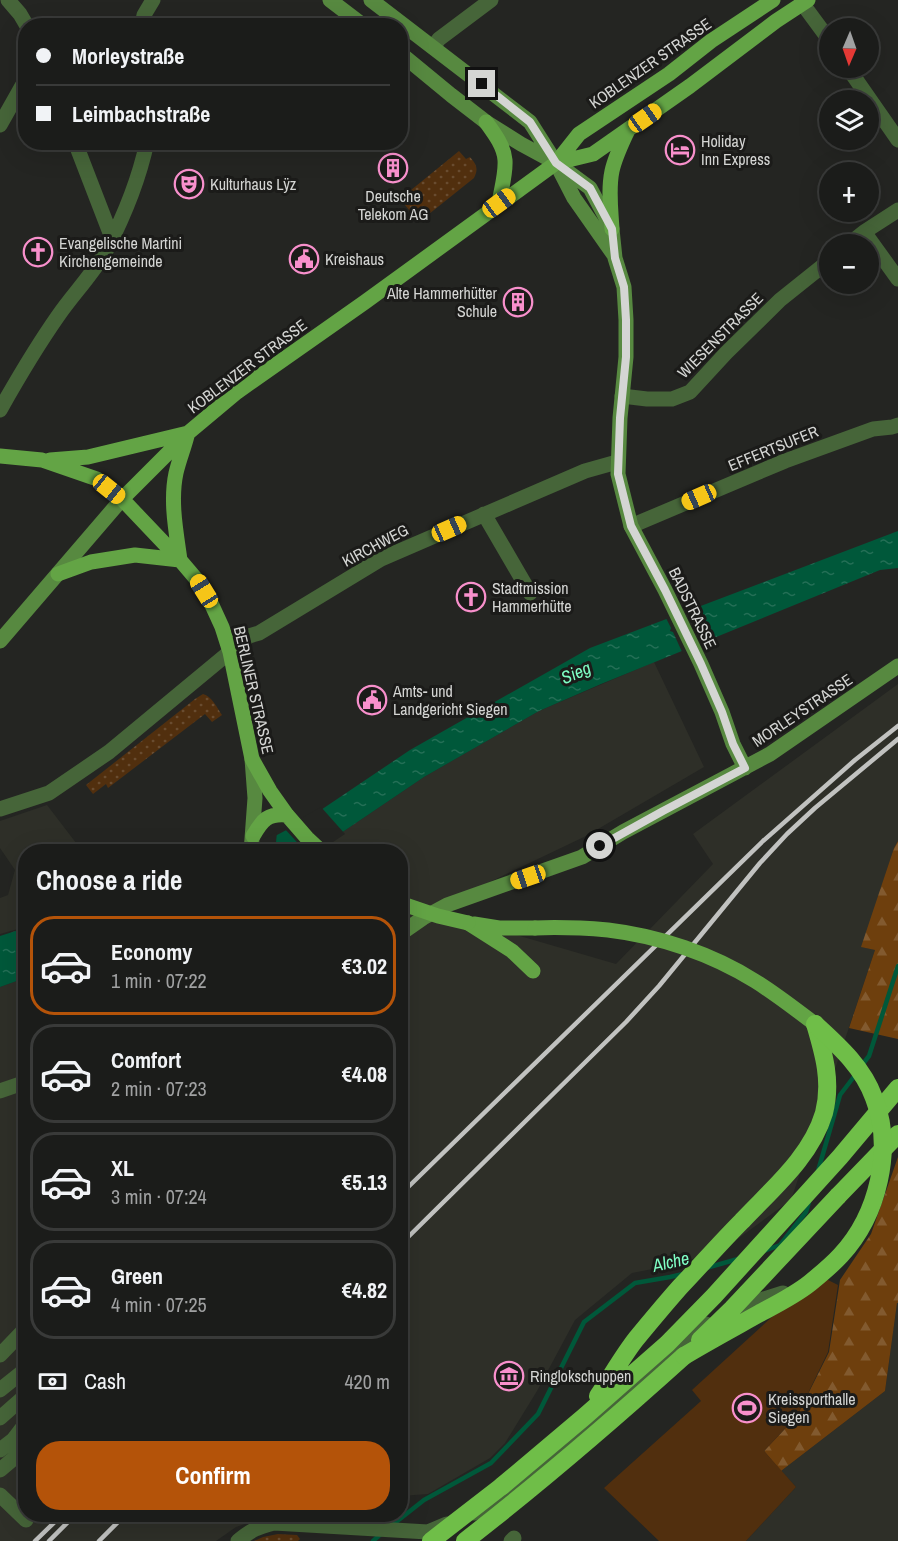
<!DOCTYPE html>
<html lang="en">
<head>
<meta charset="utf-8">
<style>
	body { margin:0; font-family:"Archivo Narrow",sans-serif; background:#242523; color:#f1f3f6; height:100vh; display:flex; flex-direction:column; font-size:22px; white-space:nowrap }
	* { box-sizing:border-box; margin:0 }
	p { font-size:20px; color:#a0a1a2 }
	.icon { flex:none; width:33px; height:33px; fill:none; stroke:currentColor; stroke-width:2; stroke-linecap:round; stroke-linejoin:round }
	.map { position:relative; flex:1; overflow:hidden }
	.panel { position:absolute; left:18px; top:844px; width:390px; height:678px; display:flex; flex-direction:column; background:#1b1c1a; border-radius:24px; box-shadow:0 6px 24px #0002,0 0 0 2px #393a39 }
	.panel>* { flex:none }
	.banner { position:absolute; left:18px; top:18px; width:390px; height:132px; border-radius:24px; box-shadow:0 6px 24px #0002,0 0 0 2px #393a39; display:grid; align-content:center; height:132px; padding:0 18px; background:#1b1c1a }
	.needle { width:39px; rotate:182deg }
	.buttons { position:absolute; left:819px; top:18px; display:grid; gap:12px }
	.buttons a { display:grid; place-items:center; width:60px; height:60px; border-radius:50%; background:#1b1c1a; box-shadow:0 6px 24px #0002,0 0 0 2px #393a39; font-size:30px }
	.end { position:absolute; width:27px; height:27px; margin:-14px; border:8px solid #d4d5d3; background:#111; box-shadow:0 0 0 3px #111 }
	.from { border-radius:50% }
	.car { position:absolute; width:18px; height:36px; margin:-18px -9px; border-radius:8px; box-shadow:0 0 4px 2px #0007; background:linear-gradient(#f5c518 24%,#345 0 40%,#f5c518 0 76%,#345 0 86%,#f5c518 0) }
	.banner b { display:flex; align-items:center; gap:21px; height:57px; font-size:22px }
	.banner b+b { border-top:2px solid #393a39 }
	.banner i { width:15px; height:15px; background:#f1f3f6 }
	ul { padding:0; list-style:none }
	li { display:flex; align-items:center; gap:18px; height:99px; margin:0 12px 9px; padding:0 6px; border:3px solid #393a39; border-radius:24px }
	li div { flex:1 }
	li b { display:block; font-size:22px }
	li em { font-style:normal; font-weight:700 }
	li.current { border-color:#b45309 }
	li>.icon { width:54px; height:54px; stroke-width:1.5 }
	h2 { padding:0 18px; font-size:27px; line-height:72px }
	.pay { display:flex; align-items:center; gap:15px; height:66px; padding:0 18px; font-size:22px }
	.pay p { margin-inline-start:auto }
	.button { display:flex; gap:12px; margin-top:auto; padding:12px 18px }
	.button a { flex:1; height:69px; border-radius:24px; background:#b45309; color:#fff; font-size:24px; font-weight:700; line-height:69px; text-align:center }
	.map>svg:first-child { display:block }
	.built { fill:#2e2f28 }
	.grass { fill:url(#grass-dots) }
	.forest { fill:url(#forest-firs) }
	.garden { fill:#512f0e }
	.water { fill:url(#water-ripples) }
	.pier { fill:#242522 }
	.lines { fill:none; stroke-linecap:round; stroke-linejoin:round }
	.stream { stroke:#00583a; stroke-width:4.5 }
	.street { stroke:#466539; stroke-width:15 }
	.secondary { stroke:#578940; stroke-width:15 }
	.primary { stroke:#63a445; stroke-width:15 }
	.highway { stroke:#6fbe48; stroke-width:18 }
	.rail { stroke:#c1c2c0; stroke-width:4.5 }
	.primary-bridge { stroke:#63a445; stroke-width:15 }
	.highway-bridge { stroke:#6fbe48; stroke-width:18 }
	.route { stroke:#d4d5d3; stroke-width:8 }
	.labels { text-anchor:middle; stroke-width:6; stroke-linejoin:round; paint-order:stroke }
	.street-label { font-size:16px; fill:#d4d5d3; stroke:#1b1b19 }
	.poi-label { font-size:16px; fill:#d4d5d3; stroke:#1b1b19; text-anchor:start }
	.water-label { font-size:18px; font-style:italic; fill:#7fffc5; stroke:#1b1b19 }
</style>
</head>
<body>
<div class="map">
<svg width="898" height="1541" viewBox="0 0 898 1541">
	<defs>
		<pattern id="grass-dots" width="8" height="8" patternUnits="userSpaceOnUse" patternTransform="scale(1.5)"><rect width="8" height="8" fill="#512f0e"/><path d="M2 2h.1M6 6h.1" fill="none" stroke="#694c30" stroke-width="1.8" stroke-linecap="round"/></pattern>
		<pattern id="forest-firs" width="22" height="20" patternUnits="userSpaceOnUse" patternTransform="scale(1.5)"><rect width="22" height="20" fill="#6e3f0d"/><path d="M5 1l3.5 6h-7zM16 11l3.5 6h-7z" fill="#825a2f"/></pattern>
		<pattern id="water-ripples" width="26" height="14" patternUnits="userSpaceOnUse" patternTransform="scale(1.5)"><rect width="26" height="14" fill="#00583a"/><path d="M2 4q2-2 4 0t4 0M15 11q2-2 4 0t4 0" fill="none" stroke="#246f56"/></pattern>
	</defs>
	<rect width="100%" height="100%" fill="#242522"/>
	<path class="built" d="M654 662 704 767 586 836 431 910 616 964 713 864 693 834 898 684V841L894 848 862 947 875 950 791 1200 725 1248 678 1264 632 1273 575 1320 537 1391 505 1443 490 1458 428 1494 401 1496 400 852H313L424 777 539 711Z
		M47 805 83 852H26L25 927 0 934V898L8 895 15 870 0 848V821Z
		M25 978 26 1515H272L236 1527 216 1541H0V987Z
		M897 1303H898V1541H746L796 1487 781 1471 885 1391Z"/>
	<path class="grass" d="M459 151 466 159 470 157C476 164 479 168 474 178L419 222 400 199Z
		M203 694C212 696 217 708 222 715L212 722 205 714 108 788 106 784 93 794 86 785 195 699Z
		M278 1534 297 1535 300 1539 298 1541H254L263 1537Z"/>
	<path class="forest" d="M898 841V1039L849 1028 875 950 861 947 894 848Z
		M898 1157V1303H897L885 1391 781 1471 764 1451 797 1416 829 1352 840 1280 871 1234Z"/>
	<path class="garden" d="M824 1278 838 1285 828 1352 797 1416 764 1451 796 1487 746 1541H659L604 1488 701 1401 692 1390 774 1315Z"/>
	<path class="water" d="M898 531V568L880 570 601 684 539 711 424 777 313 852H245L309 818 410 750 590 648Z
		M25 928V978L0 987V936Z"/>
	<path class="pier" d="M687 608 692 618 695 619 694 622 705 645 683 654 673 632 670 631 671 628 665 616Z
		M321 807 345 834 318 852H306L284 828Z
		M277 832 275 852H242L244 849Z"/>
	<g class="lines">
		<path class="stream" d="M862 1065 869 1056 898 966
			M818 1171 840 1095 856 1074
			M764 1251 780 1245 806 1212 809 1202
			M706 1268 738 1259
			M391 1526 424 1500 491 1463 538 1414 584 1322 635 1283 670 1277 683 1274
			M373 1541 382 1533"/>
		<path class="street" d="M8 0 20 14 27 26
			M802 3 830 41
			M142 26 144 15 153 0
			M433 47 439 39 491 0
			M848 68 898 140
			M0 125 26 79
			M75 142 112 238
			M864 232 898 279
			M849 244 864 232 898 210
			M622 396 647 399H672L690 392 726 353 780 300 830 260
			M0 410C18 378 37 346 58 316 73 294 94 273 107 249 124 216 139 179 147 142
			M484 514 530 593
			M631 526 785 461 873 429 892 427 898 425
			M0 809 49 793 109 752 249 636 259 633 381 559 585 471 617 462
			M0 1091 26 1082
			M732 1309 783 1293
			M0 1355 26 1328
			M0 1390 26 1369
			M0 1418 26 1395
			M0 1450 13 1440 26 1423
			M0 1470 26 1448
			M0 1495 26 1520
			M474 1513 496 1504 572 1440 706 1324
			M238 1541C251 1530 258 1527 274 1523L428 1532 447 1524
			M511 1541 514 1538"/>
		<path class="secondary" d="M330 0 364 26
			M371 0 530 122 556 163 574 198 614 255
			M400 53 451 95 486 122 521 144 556 163 590 188 612 229 615 258 624 287 626 320V357L620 418 618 474 631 526 665 590 701 664 722 712 733 744 745 768
			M0 641 122 499
			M251 852 255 798 252 759
			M400 934 423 918 447 905 582 857 623 832 770 754 898 666"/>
		<path class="primary" d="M486 122C494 133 504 146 505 160 506 174 501 190 499 203
			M556 163 593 154 690 86 776 21 808 0
			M612 229C611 210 608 190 612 171 615 157 622 143 628 130
			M0 456 42 460 97 479 122 499 180 560 197 580 211 603 222 627 230 652 252 759 270 791 287 815 307 838 322 852
			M50 460 88 457 188 433
			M122 499 188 433 237 392 365 302 556 163 579 134 669 74 711 41 773 0
			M180 560C176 531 170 501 176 473 179 460 184 448 187 436
			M58 574 91 562 135 555 180 560
			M253 836C262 820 268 813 287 815
			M468 923 512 951 533 971
			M474 924 499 928H535"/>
		<path class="highway" d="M838 1196 898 1134
			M598 1396C611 1377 622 1357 636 1339 650 1322 665 1304 680 1287 701 1265 721 1242 742 1221 772 1189 811 1157 824 1113 832 1082 824 1054 815 1024
			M502 1486 584 1417 667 1344 714 1296 840 1157 898 1088
			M465 1541C541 1482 613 1420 684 1356"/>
		<path class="rail" d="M400 1195 763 841 855 760 898 726
			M400 1245 626 1022 659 986 760 863 787 834 815 808 898 739
			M35 1541 62 1515
			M49 1541 75 1515
			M99 1541 125 1515"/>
		<path class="primary-bridge" d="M400 903 438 916 468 923
			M535 928C559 927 584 928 608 930 659 936 712 954 755 981 776 994 795 1009 815 1024"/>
		<path class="highway-bridge" d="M700 1340 732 1309 838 1196
			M684 1356C709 1341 735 1327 760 1313 777 1304 795 1295 810 1283 821 1274 832 1265 841 1255 878 1215 894 1149 874 1098 863 1067 838 1045 815 1024
			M431 1541 502 1486"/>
	</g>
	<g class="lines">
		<path class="route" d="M482 84 530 122 556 163 590 188 612 229 615 258 624 287 626 320V357L620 418 618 474 631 526 665 590 701 664 722 712 733 744 745 768 663 811 600 846"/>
	</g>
	<defs>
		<g id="hotel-ring" transform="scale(1.5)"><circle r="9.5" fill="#1b1b19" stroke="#f890cc" stroke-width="1.5"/><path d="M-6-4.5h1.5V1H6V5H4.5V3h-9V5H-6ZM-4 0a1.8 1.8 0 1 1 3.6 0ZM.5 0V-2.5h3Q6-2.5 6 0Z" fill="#f890cc"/></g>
		<g id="building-ring" transform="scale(1.5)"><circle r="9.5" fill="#1b1b19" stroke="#f890cc" stroke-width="1.5"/><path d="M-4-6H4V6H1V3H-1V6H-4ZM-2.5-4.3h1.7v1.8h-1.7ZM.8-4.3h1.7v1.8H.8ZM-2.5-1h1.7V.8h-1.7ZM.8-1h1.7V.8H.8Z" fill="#f890cc"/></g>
		<g id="theatre-ring" transform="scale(1.5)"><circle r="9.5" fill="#1b1b19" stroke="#f890cc" stroke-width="1.5"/><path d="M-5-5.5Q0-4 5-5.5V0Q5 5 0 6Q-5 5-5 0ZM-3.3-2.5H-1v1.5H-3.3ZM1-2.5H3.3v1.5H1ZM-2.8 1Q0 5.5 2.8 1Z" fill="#f890cc"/></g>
		<g id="church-ring" transform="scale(1.5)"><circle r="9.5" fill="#1b1b19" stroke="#f890cc" stroke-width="1.5"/><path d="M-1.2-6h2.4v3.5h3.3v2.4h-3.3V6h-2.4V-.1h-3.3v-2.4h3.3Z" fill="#f890cc"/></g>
		<g id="civic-ring" transform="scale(1.5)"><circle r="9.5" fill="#1b1b19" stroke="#f890cc" stroke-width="1.5"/><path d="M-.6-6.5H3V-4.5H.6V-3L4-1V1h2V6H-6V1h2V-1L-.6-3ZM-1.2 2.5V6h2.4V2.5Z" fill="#f890cc"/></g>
		<g id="museum-ring" transform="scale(1.5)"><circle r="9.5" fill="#1b1b19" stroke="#f890cc" stroke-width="1.5"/><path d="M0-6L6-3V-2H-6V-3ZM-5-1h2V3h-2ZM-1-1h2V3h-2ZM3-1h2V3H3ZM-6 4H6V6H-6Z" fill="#f890cc"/></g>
		<g id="stadium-ring" transform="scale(1.5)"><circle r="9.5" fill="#1b1b19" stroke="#f890cc" stroke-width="1.5"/><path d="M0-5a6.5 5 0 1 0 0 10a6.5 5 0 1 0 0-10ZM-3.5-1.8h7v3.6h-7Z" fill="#f890cc"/></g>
	</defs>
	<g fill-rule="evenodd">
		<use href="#hotel-ring" x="680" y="150"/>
		<use href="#building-ring" x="393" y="168"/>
		<use href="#theatre-ring" x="189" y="184"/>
		<use href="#church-ring" x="38" y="252"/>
		<use href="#civic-ring" x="304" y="259"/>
		<use href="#building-ring" x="518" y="302"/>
		<use href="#church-ring" x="471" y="597"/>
		<use href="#civic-ring" x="372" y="700"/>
		<use href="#museum-ring" x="509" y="1376"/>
		<use href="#stadium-ring" x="747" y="1408"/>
	</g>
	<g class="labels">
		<g class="street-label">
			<text transform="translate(650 63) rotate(-35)" y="6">KOBLENZER STRASSE</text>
			<text transform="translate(720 335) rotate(-45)" y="6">WIESENSTRASSE</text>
			<text transform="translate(247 366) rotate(-37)" y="6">KOBLENZER STRASSE</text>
			<text transform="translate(773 448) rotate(-22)" y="6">EFFERTSUFER</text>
			<text transform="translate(375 545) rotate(-28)" y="6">KIRCHWEG</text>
			<text transform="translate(693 608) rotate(64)" y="6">BADSTRASSE</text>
			<text transform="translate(254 690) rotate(77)" y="6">BERLINER STRASSE</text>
			<text transform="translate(802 710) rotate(-34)" y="6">MORLEYSTRASSE</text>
		</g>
		<g class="poi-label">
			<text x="701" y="147">Holiday<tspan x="701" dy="18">Inn Express</tspan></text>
			<text x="210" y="190">Kulturhaus Lÿz</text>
			<text x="393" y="202" text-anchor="middle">Deutsche<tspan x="393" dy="18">Telekom AG</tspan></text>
			<text x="59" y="249">Evangelische Martini<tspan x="59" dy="18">Kirchengemeinde</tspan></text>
			<text x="325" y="265">Kreishaus</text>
			<text x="497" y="299" text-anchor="end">Alte Hammerhütter<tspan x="497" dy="18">Schule</tspan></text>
			<text x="492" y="594">Stadtmission<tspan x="492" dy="18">Hammerhütte</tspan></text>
			<text x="393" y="697">Amts- und<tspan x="393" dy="18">Landgericht Siegen</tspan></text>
			<text x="530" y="1382">Ringlokschuppen</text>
			<text x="768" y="1405">Kreissporthalle<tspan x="768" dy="18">Siegen</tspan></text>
		</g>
		<g class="water-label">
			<text transform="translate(576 673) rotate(-23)" y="6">Sieg</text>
			<text transform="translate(671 1262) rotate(-13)" y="6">Alche</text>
		</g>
	</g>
</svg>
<div class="buttons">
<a><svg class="needle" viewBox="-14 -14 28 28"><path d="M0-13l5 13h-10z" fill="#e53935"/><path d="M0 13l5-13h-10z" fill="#a0a1a2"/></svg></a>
<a><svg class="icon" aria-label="layers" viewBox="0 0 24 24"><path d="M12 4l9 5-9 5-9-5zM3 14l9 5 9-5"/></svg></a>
<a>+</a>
<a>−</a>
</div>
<i class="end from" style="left:600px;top:846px"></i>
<i class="end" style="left:482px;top:84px"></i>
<i class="car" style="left:645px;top:118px;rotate:55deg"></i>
<i class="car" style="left:499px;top:203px;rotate:54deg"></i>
<i class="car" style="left:109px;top:489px;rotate:129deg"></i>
<i class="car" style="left:699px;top:497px;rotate:246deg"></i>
<i class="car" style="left:449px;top:529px;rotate:66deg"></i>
<i class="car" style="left:204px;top:591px;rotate:328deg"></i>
<i class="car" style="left:528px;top:877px;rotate:251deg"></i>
<div class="banner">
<b><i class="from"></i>Morleystraße</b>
<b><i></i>Leimbachstraße</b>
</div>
<section class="panel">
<h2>Choose a ride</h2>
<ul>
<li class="current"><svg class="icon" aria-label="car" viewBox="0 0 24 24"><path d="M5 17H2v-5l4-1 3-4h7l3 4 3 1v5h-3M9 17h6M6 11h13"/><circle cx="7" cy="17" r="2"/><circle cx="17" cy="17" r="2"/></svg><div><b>Economy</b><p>1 min · 07:22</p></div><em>€3.02</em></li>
<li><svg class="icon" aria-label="car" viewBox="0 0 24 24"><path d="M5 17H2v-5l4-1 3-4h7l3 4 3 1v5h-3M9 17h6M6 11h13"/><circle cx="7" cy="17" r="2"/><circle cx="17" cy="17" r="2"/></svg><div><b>Comfort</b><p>2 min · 07:23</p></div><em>€4.08</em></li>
<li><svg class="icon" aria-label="car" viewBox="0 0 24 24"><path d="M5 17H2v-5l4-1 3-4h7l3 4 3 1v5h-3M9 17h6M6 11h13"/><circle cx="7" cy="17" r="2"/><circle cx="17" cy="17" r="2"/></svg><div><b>XL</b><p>3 min · 07:24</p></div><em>€5.13</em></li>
<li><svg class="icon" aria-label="car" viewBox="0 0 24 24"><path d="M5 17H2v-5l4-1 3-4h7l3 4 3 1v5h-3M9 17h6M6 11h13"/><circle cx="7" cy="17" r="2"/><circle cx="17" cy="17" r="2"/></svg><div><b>Green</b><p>4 min · 07:25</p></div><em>€4.82</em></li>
</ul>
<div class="pay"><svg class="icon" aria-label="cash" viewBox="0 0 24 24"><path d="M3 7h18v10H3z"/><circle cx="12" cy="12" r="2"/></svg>Cash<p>420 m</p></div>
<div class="button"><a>Confirm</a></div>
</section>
</div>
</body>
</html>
